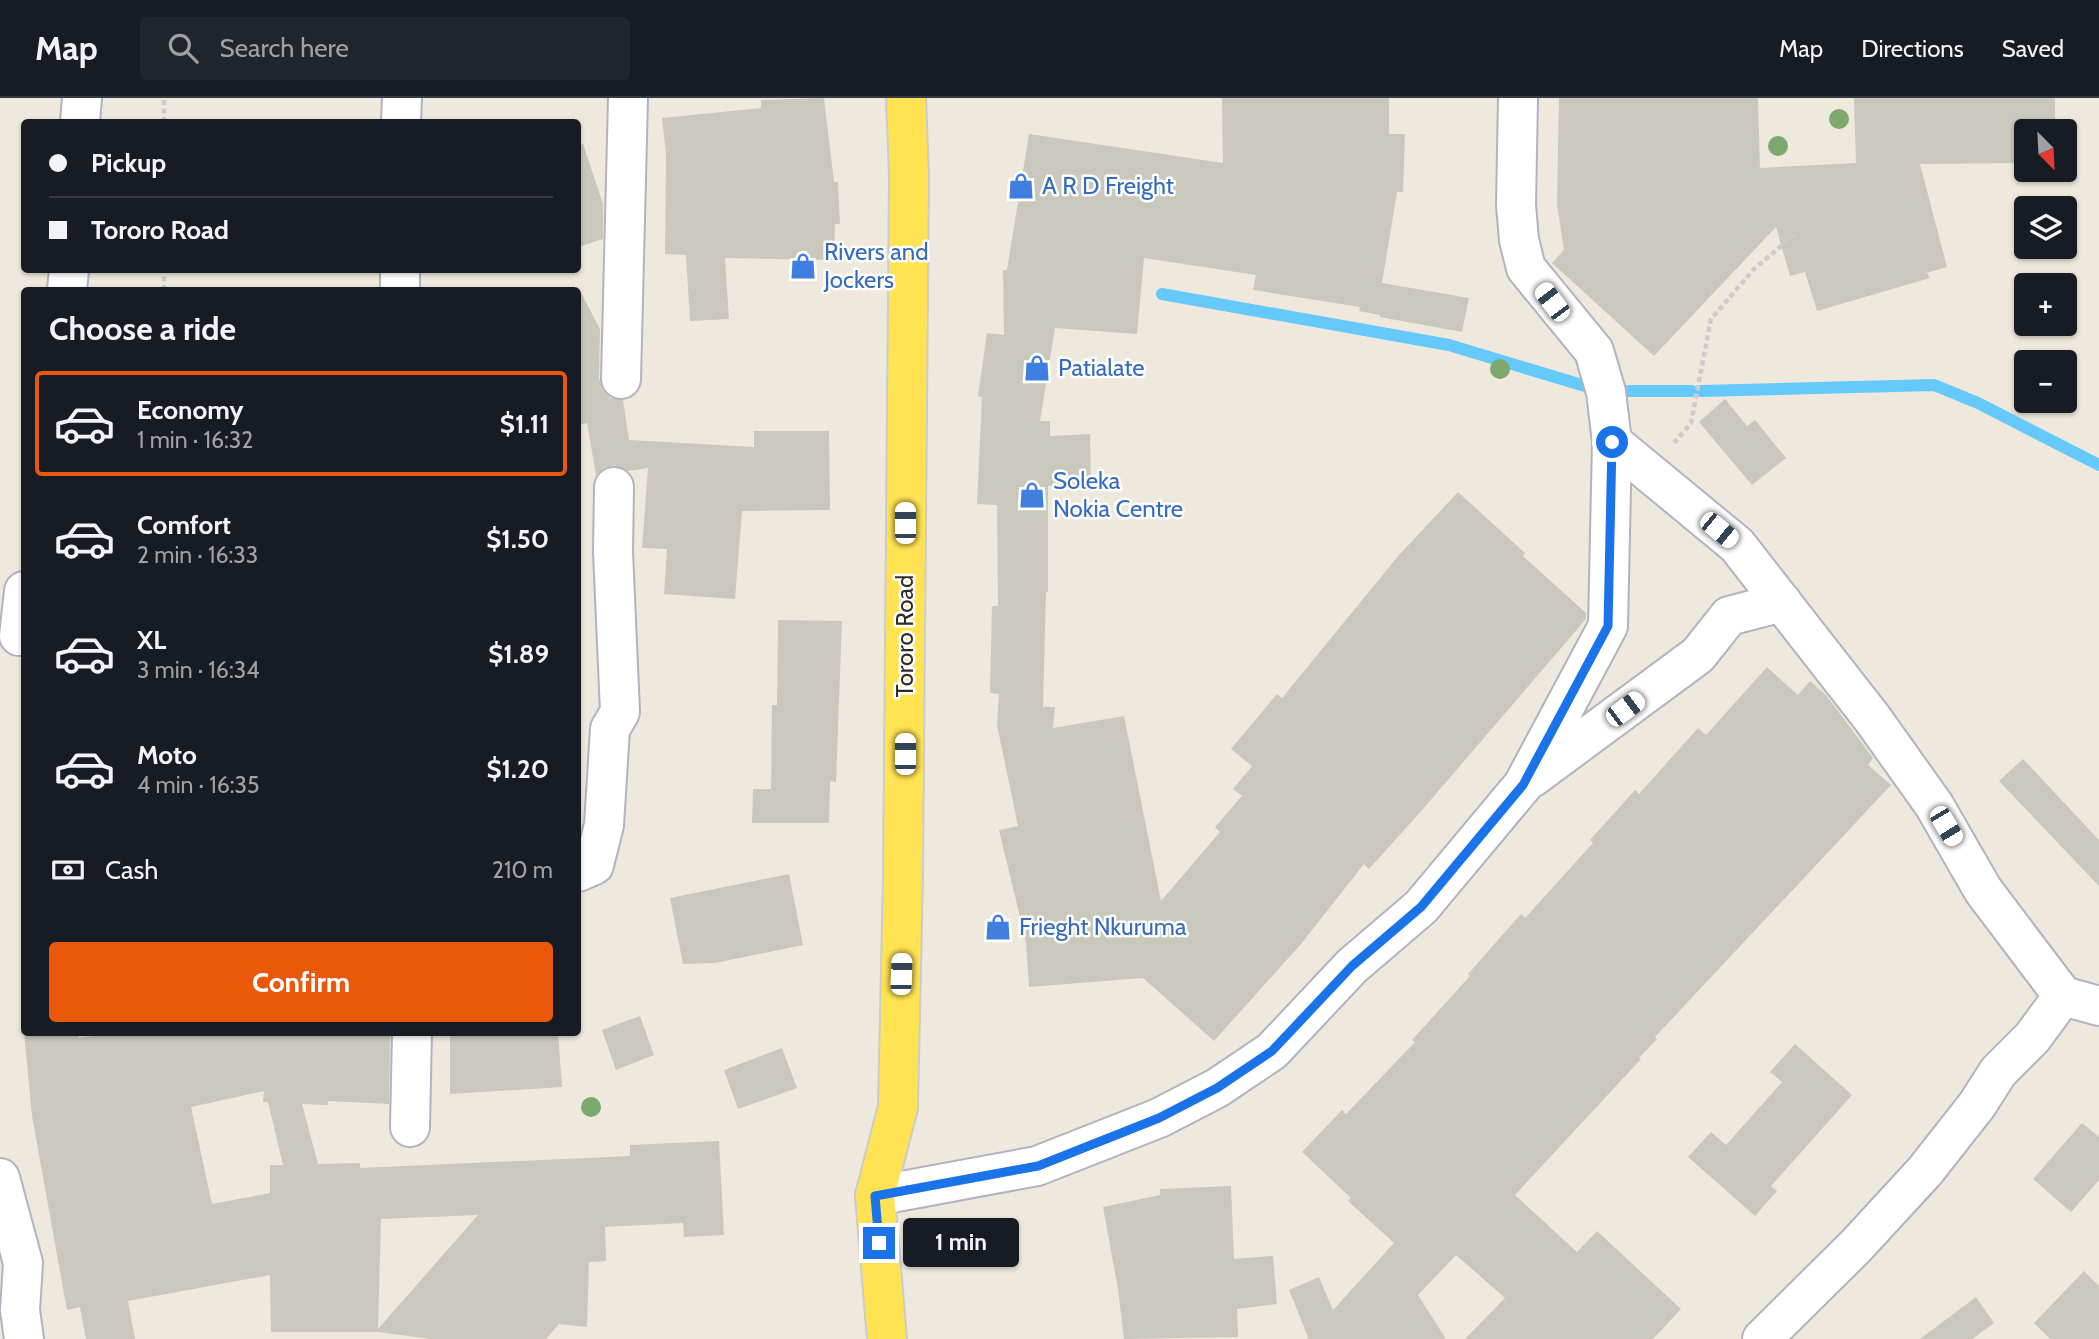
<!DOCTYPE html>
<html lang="en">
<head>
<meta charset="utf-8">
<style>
	body { margin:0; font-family:Cabin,sans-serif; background:#20242c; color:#f1f3f6; height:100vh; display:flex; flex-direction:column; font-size:26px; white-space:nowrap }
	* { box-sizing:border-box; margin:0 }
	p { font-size:23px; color:#9ea1a6 }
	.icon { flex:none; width:38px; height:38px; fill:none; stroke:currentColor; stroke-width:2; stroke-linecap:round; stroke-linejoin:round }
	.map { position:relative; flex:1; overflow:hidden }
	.panel { position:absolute; left:21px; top:189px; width:560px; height:749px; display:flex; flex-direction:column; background:#171b24; border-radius:7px; box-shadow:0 2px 5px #0004 }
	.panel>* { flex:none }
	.guide { position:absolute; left:21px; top:21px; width:560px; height:154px; border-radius:7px; box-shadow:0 2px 5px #0004; display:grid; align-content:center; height:154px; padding:0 28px; background:#171b24 }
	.needle { width:46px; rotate:156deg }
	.fabs { position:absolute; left:2014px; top:21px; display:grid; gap:14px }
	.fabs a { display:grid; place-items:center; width:63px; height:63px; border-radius:7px; background:#171b24; box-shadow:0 2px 5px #0004; font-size:35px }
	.end { position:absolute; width:32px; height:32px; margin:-16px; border:9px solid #1a73e8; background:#fff; box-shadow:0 0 0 4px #fff }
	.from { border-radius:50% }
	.bubble { position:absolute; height:49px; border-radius:7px; background:#171b24; box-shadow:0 2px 5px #0004; font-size:23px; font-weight:800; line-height:49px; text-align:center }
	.car { position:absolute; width:21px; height:42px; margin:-21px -10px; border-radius:9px; box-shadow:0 0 5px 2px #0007; background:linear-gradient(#fff 24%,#345 0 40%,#fff 0 76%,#345 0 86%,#fff 0) }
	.guide b { display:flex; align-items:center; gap:24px; height:66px; font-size:26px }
	.guide b+b { border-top:2px solid #363941 }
	.guide i { width:18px; height:18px; background:#f1f3f6 }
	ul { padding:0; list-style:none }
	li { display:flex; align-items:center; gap:21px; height:105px; margin:0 14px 10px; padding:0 14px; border:4px solid transparent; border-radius:7px }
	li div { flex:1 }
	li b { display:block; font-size:26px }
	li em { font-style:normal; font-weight:800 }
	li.selected { border-color:#ea580c }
	li>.icon { width:63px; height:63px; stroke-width:1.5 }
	h2 { padding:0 28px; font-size:32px; line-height:84px }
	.pay { display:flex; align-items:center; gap:18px; height:77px; padding:0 28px; font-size:26px }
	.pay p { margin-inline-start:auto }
	.cta { display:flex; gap:14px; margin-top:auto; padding:14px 28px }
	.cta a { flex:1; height:80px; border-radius:7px; background:#ea580c; color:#fff; font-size:28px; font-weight:800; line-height:80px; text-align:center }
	header { display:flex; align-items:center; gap:42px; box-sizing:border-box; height:98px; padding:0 35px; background:#171b24; border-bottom:2px solid #363941 }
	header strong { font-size:33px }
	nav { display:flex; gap:38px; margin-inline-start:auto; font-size:24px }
	.search { width:490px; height:63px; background:#20242c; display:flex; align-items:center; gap:18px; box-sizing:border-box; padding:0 24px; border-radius:7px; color:#9ea1a6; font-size:26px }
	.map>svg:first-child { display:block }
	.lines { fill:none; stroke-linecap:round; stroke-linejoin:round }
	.stream { stroke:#66c9fb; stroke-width:12 }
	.building { fill:#cac7bc; fill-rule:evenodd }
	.minor-casing { stroke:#b1b3c1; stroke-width:42 }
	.major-casing { stroke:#ccc; stroke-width:42 }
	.path { stroke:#ccc; stroke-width:4.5; stroke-dasharray:5 3.5; stroke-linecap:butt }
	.minor { stroke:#fff; stroke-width:38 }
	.major { stroke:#ffe352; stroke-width:38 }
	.tree { fill:#7da86e }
	.route { stroke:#1a73e8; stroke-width:9 }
	.labels { text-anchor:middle; stroke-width:5; stroke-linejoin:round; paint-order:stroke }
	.shop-label { font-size:24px; fill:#366cbe; stroke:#fff; text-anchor:start }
	.street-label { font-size:24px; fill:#2c2c2c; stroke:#fff }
</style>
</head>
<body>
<header>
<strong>Map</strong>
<div class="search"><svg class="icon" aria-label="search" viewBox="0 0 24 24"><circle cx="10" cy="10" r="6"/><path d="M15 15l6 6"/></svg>Search here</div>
<nav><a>Map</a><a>Directions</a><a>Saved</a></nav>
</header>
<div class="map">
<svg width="2099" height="1241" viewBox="0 0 2099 1241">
	<rect width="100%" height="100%" fill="#efe9dd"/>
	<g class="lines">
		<path class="stream" d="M1162 196 1449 247 1585 288
			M1628 293H1692
			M1701 293 1934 287 1978 305 2099 367"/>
	</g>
	<path class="building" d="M824 0 834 84H838L840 126H835L834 162 725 160 729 221 690 223 686 157 665 156 666 57 662 20 761 10V2Z
		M1222 0H1389V36H1405L1403 94H1397L1382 185 1469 200 1462 234 1380 219V217L1359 213 1360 209 1253 192 1256 177 1144 160 1137 236 1055 230 1040 323H1050V338L1090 336 1091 388H1048V494H1046L1043 609H1055L1053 630 1124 618 1161 803 1220 734 1215 729 1242 698 1233 691 1252 668 1231 651 1277 596 1282 600 1399 457 1458 394 1525 455 1523 458 1586 515V521L1423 711 1369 771 1364 766 1301 846 1214 943 1143 880 1029 889 1026 844 999 732 1018 728 997 627 999 596 990 595 992 508H998L997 407 977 406 982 299 978 298 987 235 1004 237 1003 172H1007L1029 36 1223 65Z
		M1559 0H1758L1760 70 1856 65 1854 0H2055V33H2023V65L1920 66 1947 169 1927 175 1930 180 1817 213 1805 174 1790 178 1776 129 1654 258 1552 165 1564 152 1557 106Z
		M583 46 603 106V141L578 149V47Z
		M578 189 600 231 599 280 602 291 610 300 623 302 629 342 754 349V333H829L830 412 742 413 735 501 664 496 667 451 642 450 648 370 628 373 614 367 604 370 596 377 587 325 578 327Z
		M1725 301 1747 328 1755 322 1786 360 1752 387 1699 324Z
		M778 522 842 523 836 684 830 683 829 725H752L753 691H771L772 607H777Z
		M1767 569 1798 597 1810 583 1826 597 1873 660 1868 667 1891 687 1655 939 1657 941 1639 960 1641 961 1515 1097 1577 1154 1597 1133 1681 1211 1653 1241H1465L1505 1200 1456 1157 1418 1197 1446 1241H1307L1308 1239 1289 1192 1319 1179 1333 1212 1394 1145 1348 1103 1351 1100 1302 1054 1342 1012 1346 1016 1415 944 1412 942 1470 878 1468 876 1521 816 1525 820 1593 745 1590 742 1635 692 1639 696 1698 630 1706 637Z
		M2023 661 2099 742V788L1999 683Z
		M789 776 803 847 715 865 683 866 670 800Z
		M640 918 654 957 616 972 602 932Z
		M24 934H78L79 940 122 934H390L389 1006 328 1003V1007L302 1006 318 1066 360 1065V1070L630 1058V1047L719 1043 724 1137 684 1139 683 1125 605 1129 606 1163 589 1164 587 1229 559 1226 546 1241H430L378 1234H271L270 1177 128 1203 135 1241H86L80 1209 67 1212 32 1018ZM264 993 263 1004H268L283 1067H270V1095L212 1106 191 1009ZM478 1117 378 1231 381 1121Z
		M450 934H558L562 989 450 996Z
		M1795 946 1852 997 1771 1088 1777 1093 1755 1118 1688 1059 1711 1034 1726 1047 1782 984 1770 974Z
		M782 950 797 990 738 1011 724 972Z
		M2082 1025 2099 1039V1082L2071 1114 2033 1081Z
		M1231 1088 1234 1161 1273 1158 1277 1206 1237 1211 1238 1239 1124 1241 1118 1191 1103 1109 1160 1097V1091Z
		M2084 1173 2099 1188V1241H2050L2034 1225Z
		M1976 1199 1994 1225 1972 1241H1920Z"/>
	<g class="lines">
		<g class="minor-casing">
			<path id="minor" d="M80 24 82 0
				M401 24 402 0
				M400 172V192
				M67 192 69 172
				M621 281 628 0
				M1612 344 1737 447 1872 620 1934 707 1983 792 2063 898 2032 940 1998 974 1977 1007 1925 1073 1856 1148 1762 1241
				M19 538 24 493
				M1533 679 1698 557 1729 518 1782 504
				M578 774 594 767 604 727 610 631 620 614 613 454 614 389
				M2063 898 2099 908
				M410 1029 412 934
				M0 1080 23 1165 20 1212 24 1241
				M875 1098 1037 1068 1159 1020 1217 990 1272 953 1352 868 1421 809 1523 687 1608 528 1612 344 1606 294 1594 253 1526 170 1519 142 1516 107 1518 0"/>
		</g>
		<g class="major-casing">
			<path id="major" d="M887 1241 875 1098 898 1009 903 777 909 79 906 0"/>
		</g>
		<path class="path" d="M164 24V0
			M164 192V172
			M1674 345 1691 325 1711 221 1754 171 1798 134"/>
		<use href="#minor" class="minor"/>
		<use href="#major" class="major"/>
	</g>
	<g class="tree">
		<circle cx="1839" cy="21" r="10"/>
		<circle cx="1778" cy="48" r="10"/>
		<circle cx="1500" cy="271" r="10"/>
		<circle cx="591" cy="1009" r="10"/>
	</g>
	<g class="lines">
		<path class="route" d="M879 1145 875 1098 1038 1068 1159 1020 1217 990 1272 953 1352 868 1421 809 1523 687 1608 528 1612 344"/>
	</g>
	<defs>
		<g id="shop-bare" transform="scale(2.1)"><path d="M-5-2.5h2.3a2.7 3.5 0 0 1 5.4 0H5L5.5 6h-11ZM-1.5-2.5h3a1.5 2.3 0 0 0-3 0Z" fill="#3f7fe0" stroke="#fff" stroke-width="2.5" paint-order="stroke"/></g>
	</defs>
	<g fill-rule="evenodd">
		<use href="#shop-bare" x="1021" y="88"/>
		<use href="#shop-bare" x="803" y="168"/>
		<use href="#shop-bare" x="1037" y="270"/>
		<use href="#shop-bare" x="1032" y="397"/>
		<use href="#shop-bare" x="998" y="829"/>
	</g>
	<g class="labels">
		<g class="shop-label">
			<text x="1042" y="96">A R D Freight</text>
			<text x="824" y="162">Rivers and<tspan x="824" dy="28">Jockers</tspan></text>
			<text x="1058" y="278">Patialate</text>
			<text x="1053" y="391">Soleka<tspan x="1053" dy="28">Nokia Centre</tspan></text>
			<text x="1019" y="837">Frieght Nkuruma</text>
		</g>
		<g class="street-label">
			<text transform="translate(905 538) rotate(-90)" y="8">Tororo Road</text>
		</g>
	</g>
</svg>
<div class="fabs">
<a><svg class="needle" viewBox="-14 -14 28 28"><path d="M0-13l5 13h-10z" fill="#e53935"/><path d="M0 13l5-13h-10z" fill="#9ea1a6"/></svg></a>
<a><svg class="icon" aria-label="layers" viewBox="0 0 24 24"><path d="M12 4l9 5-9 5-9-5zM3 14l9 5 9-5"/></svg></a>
<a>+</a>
<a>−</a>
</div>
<i class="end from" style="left:1612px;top:344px"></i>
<i class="end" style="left:879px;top:1145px"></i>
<div class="bubble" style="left:903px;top:1120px;width:116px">1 min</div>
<i class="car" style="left:1552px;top:204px;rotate:323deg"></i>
<i class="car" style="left:905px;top:425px;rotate:0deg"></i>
<i class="car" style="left:1719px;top:432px;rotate:129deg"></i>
<i class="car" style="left:1625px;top:611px;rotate:53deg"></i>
<i class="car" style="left:905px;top:656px;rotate:0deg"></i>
<i class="car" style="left:1946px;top:728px;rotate:149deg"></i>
<i class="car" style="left:901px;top:876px;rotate:2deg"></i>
<div class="guide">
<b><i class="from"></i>Pickup</b>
<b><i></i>Tororo Road</b>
</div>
<section class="panel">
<h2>Choose a ride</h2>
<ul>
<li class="selected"><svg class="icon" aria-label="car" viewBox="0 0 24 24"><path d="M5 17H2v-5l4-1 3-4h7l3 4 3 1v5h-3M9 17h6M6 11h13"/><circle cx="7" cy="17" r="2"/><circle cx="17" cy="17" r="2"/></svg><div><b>Economy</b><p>1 min · 16:32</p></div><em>$1.11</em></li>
<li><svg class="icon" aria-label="car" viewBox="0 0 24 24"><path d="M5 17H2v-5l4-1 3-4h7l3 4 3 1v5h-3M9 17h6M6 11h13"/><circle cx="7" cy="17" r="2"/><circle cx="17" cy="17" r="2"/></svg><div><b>Comfort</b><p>2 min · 16:33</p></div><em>$1.50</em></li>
<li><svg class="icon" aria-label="car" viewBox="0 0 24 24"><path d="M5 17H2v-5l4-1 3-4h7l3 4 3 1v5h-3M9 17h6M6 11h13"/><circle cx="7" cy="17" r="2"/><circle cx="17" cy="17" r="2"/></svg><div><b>XL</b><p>3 min · 16:34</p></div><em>$1.89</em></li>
<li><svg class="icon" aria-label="car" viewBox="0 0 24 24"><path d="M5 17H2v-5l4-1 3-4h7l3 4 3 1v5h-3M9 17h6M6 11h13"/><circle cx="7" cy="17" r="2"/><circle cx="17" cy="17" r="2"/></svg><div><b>Moto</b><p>4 min · 16:35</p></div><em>$1.20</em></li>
</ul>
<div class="pay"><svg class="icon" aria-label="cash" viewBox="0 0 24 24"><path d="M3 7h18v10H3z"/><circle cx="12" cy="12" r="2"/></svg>Cash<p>210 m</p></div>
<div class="cta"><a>Confirm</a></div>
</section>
</div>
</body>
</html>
